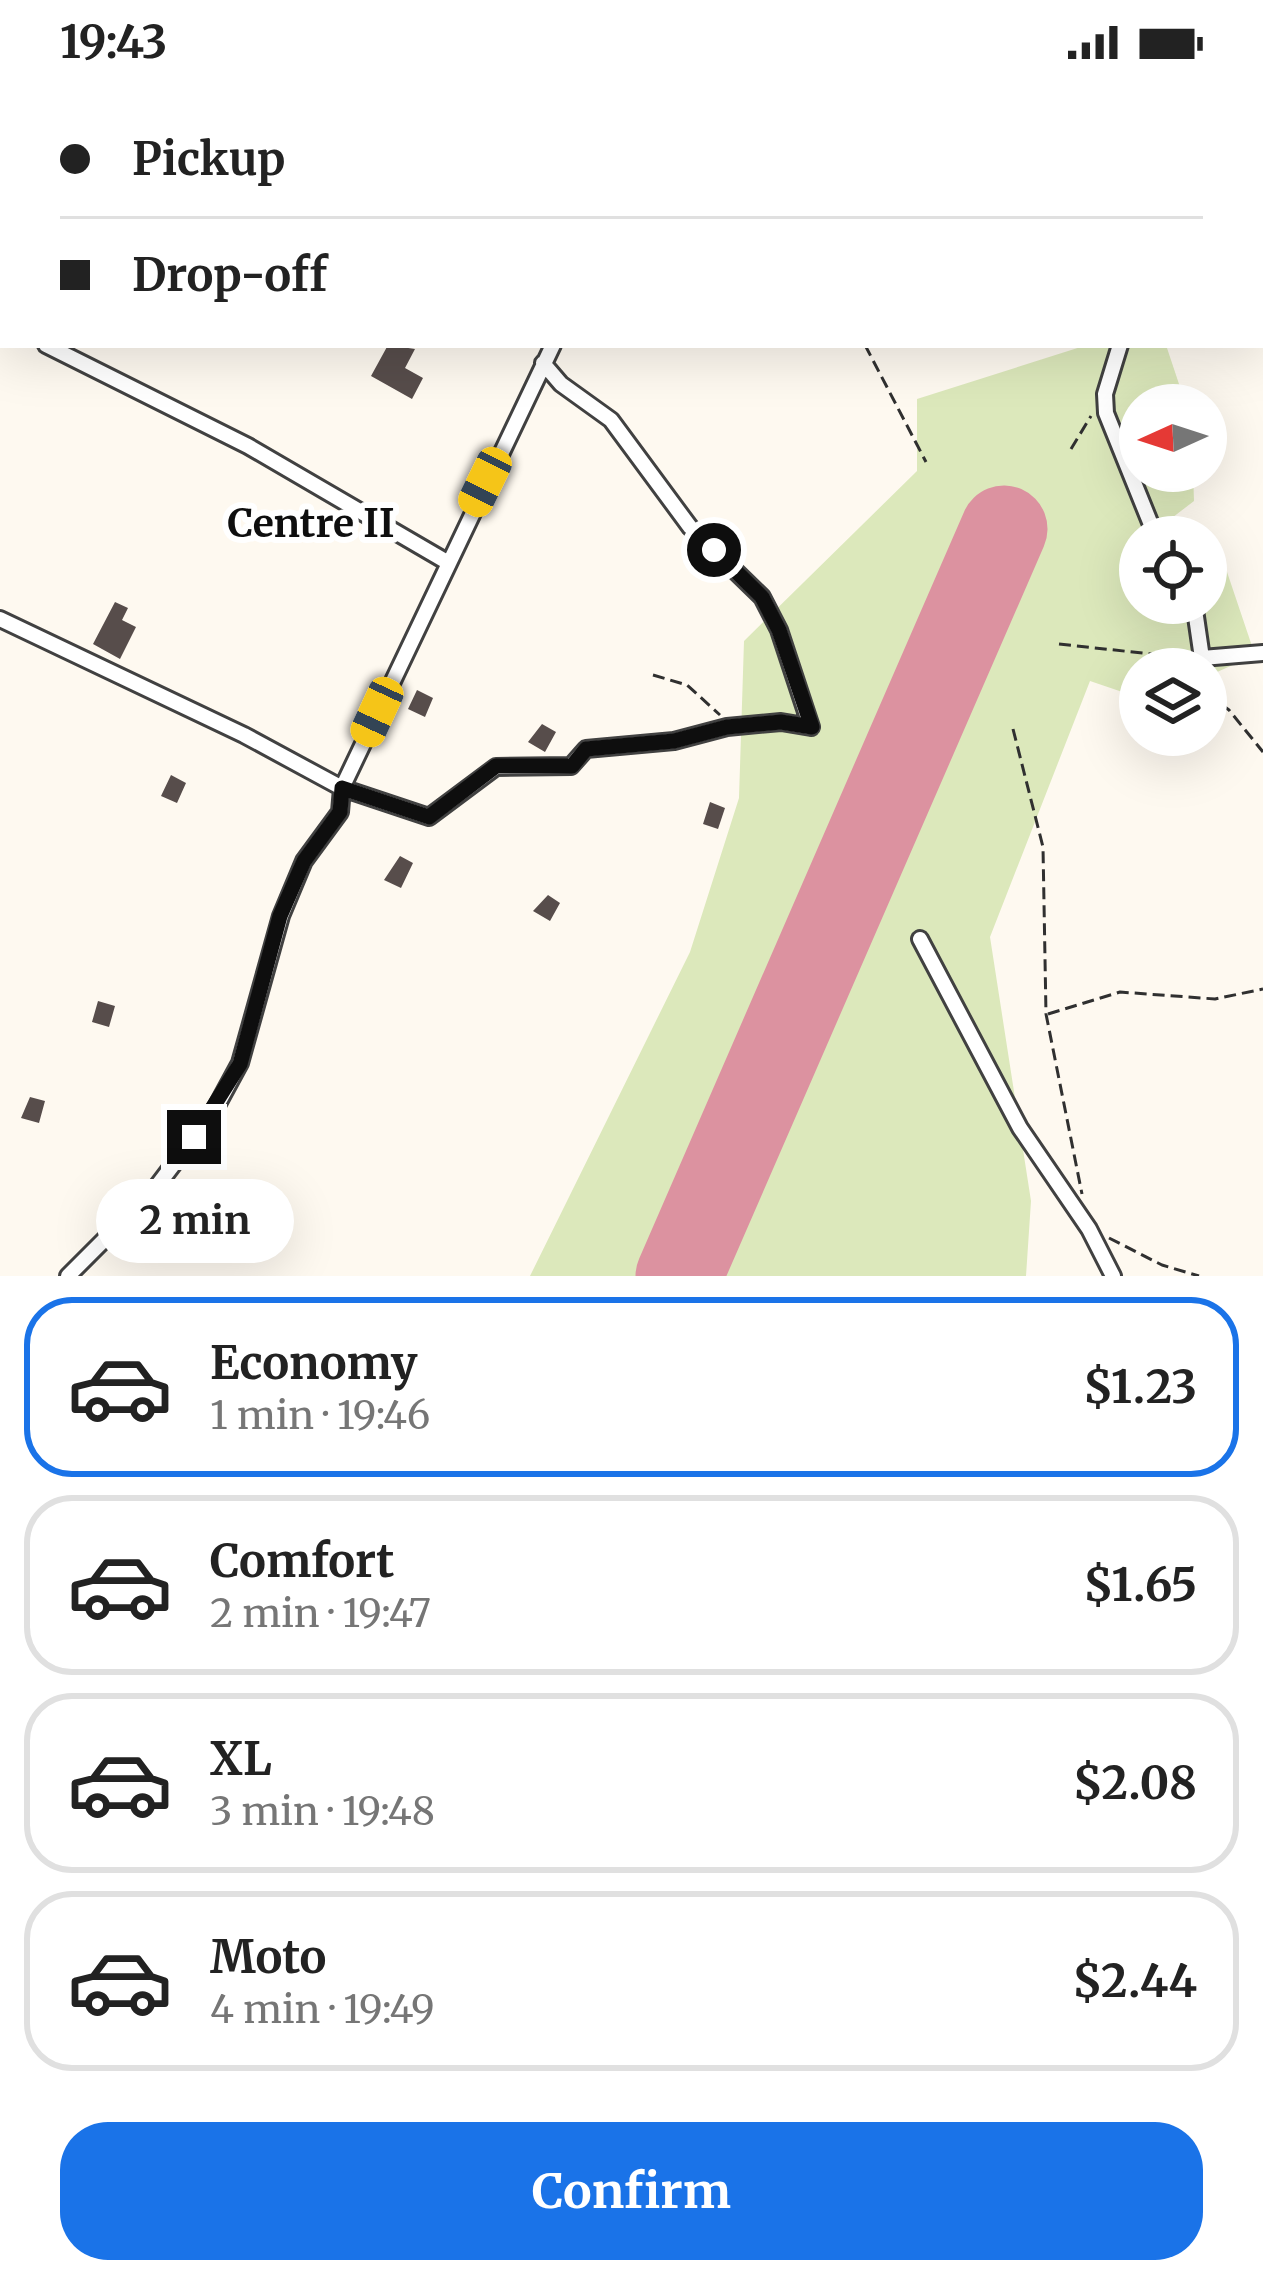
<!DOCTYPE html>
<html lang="en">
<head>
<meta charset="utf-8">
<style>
	body { margin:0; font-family:Merriweather,serif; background:#f2f2f2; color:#222; height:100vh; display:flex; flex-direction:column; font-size:45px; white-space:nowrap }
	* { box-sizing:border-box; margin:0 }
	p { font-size:39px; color:#767676 }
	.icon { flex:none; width:66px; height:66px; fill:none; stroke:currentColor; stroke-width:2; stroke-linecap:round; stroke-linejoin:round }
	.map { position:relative; height:1192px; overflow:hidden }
	.panel { display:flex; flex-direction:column; background:#fff; flex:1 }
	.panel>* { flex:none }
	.guide { position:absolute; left:0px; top:0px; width:1263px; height:264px; box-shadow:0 12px 48px #0002; display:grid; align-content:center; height:264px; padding:0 60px; background:#fff }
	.needle { width:78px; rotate:267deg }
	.fabs { position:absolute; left:1119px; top:300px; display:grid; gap:24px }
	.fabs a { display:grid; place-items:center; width:108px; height:108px; border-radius:50%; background:#fff; box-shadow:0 12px 48px #0002; font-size:60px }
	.end { position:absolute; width:54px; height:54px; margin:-27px; border:15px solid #0e0e0e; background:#fff; box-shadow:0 0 0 6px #fff }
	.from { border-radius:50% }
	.bubble { position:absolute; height:84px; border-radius:42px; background:#fff; box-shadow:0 12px 48px #0002; font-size:39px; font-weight:700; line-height:84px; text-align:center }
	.car { position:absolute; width:36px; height:72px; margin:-36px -18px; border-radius:15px; box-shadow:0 0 9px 3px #0007; background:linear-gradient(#f5c518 24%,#345 0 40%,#f5c518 0 76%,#345 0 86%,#f5c518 0) }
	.guide b { display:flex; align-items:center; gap:42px; height:114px; font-size:45px }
	.guide b+b { border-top:3px solid #e0e0e0 }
	.guide i { width:30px; height:30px; background:#222 }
	ul { padding:21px 0 0; list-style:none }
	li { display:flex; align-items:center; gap:36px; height:180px; margin:0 24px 18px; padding:0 36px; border:6px solid #e0e0e0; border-radius:48px }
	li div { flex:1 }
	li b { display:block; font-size:45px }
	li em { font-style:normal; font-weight:700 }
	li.selected { border-color:#1a73e8 }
	li>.icon { width:108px; height:108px; stroke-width:1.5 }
	.primary-button { display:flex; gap:24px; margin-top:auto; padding:24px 60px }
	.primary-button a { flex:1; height:138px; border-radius:48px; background:#1a73e8; color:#fff; font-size:48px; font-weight:700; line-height:138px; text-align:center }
	.status { display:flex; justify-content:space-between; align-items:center; height:84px; padding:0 60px; background:#fff; direction:ltr }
	.status svg { height:33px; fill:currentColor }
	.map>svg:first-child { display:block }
	.green { fill:#dce8bb }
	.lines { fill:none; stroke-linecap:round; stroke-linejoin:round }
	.runway { stroke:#dc92a0; stroke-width:87 }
	.building { fill:#574d4b }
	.minor-casing { stroke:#414141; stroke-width:20 }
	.tertiary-casing { stroke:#414141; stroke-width:22 }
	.path { stroke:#303030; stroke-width:3; stroke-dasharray:12 6; stroke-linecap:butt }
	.minor { stroke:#fff; stroke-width:14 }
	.tertiary { stroke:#fff; stroke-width:16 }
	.route { stroke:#0e0e0e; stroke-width:15 }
	.labels { text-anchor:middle; stroke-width:12; stroke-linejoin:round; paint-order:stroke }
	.neighbourhood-label { font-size:39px; font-weight:bold; fill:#0e0e0e; stroke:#fff }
</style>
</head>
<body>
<div class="status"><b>19:43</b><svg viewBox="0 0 49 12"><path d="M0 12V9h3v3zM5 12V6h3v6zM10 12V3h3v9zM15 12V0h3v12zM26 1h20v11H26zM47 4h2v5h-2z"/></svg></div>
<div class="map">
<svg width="1263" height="1192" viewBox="0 0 1263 1192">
	<rect width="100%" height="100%" fill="#fef9f0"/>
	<path class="green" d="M1087 261H1166L1186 321H1140V387H1193L1194 417 1147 453H1140V458L1131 465 1140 490V519H1152L1157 531 1176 519H1206V499L1226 485 1255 571 1206 593V585H1140V614L1090 597 990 853 1031 1117 1026 1192H530L690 868 739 714 744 557 917 387V315Z"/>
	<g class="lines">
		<path class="runway" d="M679 1192 1004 445"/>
	</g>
	<path class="building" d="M388 261 415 265 405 284 423 294 412 315 371 292Z
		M115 518 128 524 122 536 136 543 120 575 93 560Z
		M417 606 433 614 425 633 408 625Z
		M542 640 556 648 545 668 528 658Z
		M171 691 186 699 177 719 161 712Z
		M710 718 725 724 718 745 703 740Z
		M400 772 413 779 401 804 384 796Z
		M548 811 560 819 550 837 533 827Z
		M98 917 115 922 109 943 92 938Z
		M30 1013 45 1017 39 1039 21 1034Z"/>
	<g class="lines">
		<g class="minor-casing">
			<path id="minor" d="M158 0 164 3
				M675 0 680 3
				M1018 0 1020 3
				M224 3 226 0
				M705 3 708 0
				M0 238 3 240
				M46 261 248 362 447 478
				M1120 261 1105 310 1106 329 1156 453
				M543 279 561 300 611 336 690 443 762 513 779 546 811 643
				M1194 519 1202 574 1263 569
				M0 535 244 651 342 704 429 733 496 683 571 682 586 665 674 657 727 643 781 638 811 643
				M920 855 1020 1044 1089 1145 1113 1192
				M68 1192 154 1106 214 1027 240 979 281 832 304 777 340 728 342 704 553 261"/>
		</g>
		<g class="tertiary-casing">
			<path id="tertiary" d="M19 3 20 0
				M0 37 3 32"/>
		</g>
		<path class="path" d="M865 261 926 378
			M1071 365 1091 332
			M1059 560 1188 574
			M1160 575 1173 585
			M653 591 687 601 720 631
			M1206 609 1229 626 1263 668
			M1013 645 1043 763 1046 930 1082 1110
			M1048 930 1120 908 1215 915 1263 905
			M1109 1154 1162 1181 1199 1192"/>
		<use href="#minor" class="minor"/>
		<use href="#tertiary" class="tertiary"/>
	</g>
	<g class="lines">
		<path class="route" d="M194 1053 240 980 280 832 304 777 340 728 342 704 429 733 496 682H572L586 665 674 657 727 643 781 638 812 643 779 546 762 513 714 466"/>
	</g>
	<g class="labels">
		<g class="neighbourhood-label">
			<text x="311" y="453">Centre II</text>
		</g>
	</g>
</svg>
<div class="fabs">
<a><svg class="needle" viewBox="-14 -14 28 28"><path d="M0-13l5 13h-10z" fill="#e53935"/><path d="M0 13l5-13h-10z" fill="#767676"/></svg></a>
<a><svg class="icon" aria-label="locate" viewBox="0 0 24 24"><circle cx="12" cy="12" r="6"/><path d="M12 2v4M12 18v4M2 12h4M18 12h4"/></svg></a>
<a><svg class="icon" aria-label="layers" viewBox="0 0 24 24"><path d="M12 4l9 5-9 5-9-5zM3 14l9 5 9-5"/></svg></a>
</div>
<i class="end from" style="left:714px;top:466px"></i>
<i class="end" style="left:194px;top:1053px"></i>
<div class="bubble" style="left:96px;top:1095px;width:198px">2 min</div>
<i class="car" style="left:485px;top:398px;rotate:206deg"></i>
<i class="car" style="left:377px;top:628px;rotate:205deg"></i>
<div class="guide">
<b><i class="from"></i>Pickup</b>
<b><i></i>Drop-off</b>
</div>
</div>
<section class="panel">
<ul>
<li class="selected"><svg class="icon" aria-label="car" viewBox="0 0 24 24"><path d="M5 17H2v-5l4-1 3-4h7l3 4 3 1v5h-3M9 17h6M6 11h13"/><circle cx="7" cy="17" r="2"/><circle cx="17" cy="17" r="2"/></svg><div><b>Economy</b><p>1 min · 19:46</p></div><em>$1.23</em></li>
<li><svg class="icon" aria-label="car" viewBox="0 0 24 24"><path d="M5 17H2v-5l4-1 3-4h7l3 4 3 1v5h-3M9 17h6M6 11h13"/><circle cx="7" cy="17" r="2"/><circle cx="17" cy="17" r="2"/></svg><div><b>Comfort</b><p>2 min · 19:47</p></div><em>$1.65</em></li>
<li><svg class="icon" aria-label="car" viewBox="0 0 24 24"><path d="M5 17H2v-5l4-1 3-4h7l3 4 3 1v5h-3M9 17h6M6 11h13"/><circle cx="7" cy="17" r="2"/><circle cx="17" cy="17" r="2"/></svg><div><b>XL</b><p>3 min · 19:48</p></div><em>$2.08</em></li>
<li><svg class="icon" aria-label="car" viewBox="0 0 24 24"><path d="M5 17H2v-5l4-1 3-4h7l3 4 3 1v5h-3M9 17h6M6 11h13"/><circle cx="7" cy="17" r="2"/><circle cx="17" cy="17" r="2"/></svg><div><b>Moto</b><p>4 min · 19:49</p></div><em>$2.44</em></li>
</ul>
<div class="primary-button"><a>Confirm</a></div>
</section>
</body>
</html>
